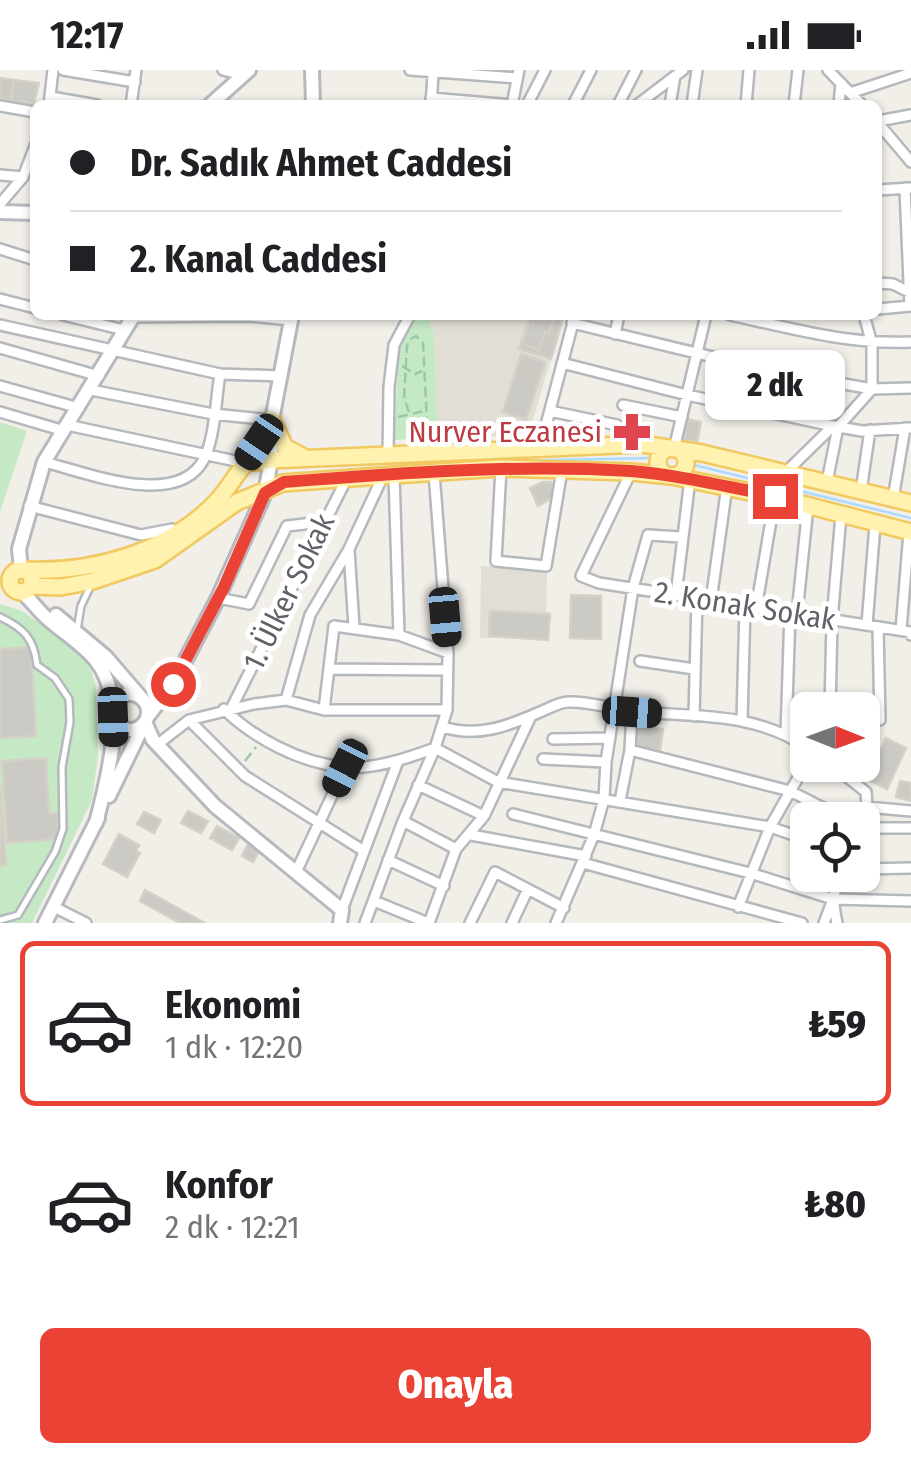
<!DOCTYPE html>
<html lang="tr">
<head>
<meta charset="utf-8">
<style>
	body { margin:0; font-family:"Fira Sans Condensed",sans-serif; background:#f2f2f2; color:#202124; height:100vh; display:flex; flex-direction:column; font-size:38px; white-space:nowrap }
	* { box-sizing:border-box; margin:0 }
	p { font-size:32px; color:#757577 }
	.icon { flex:none; width:55px; height:55px; fill:none; stroke:currentColor; stroke-width:2; stroke-linecap:round; stroke-linejoin:round }
	.map { position:relative; height:853px; overflow:hidden }
	.drawer { display:flex; flex-direction:column; background:#fff; flex:1 }
	.drawer>* { flex:none }
	.hud { position:absolute; left:30px; top:30px; width:852px; height:220px; border-radius:15px; box-shadow:0 2px 8px #0004; display:grid; align-content:center; height:220px; padding:0 40px; background:#fff }
	.needle { width:65px; rotate:91deg }
	.controls { position:absolute; left:790px; top:622px; display:grid; gap:20px }
	.controls a { display:grid; place-items:center; width:90px; height:90px; border-radius:15px; background:#fff; box-shadow:0 2px 8px #0004; font-size:50px }
	.end { position:absolute; width:45px; height:45px; margin:-22px; border:12px solid #ea4335; background:#fff; box-shadow:0 0 0 5px #fff }
	.from { border-radius:50% }
	.bubble { position:absolute; height:70px; border-radius:15px; background:#fff; box-shadow:0 2px 8px #0004; font-size:32px; font-weight:800; line-height:70px; text-align:center }
	.car { position:absolute; width:30px; height:60px; margin:-30px -15px; border-radius:12px; box-shadow:0 0 8px 2px #0007; background:linear-gradient(#222 24%,#8ab4d8 0 40%,#222 0 76%,#8ab4d8 0 86%,#222 0) }
	.hud b { display:flex; align-items:center; gap:35px; height:95px; font-size:38px }
	.hud b+b { border-top:2px solid #e0e0e0 }
	.hud i { width:25px; height:25px; background:#202124 }
	ul { padding:18px 0 0; list-style:none }
	li { display:flex; align-items:center; gap:30px; height:165px; margin:0 20px 15px; padding:0 20px; border:5px solid transparent; border-radius:15px }
	li div { flex:1 }
	li b { display:block; font-size:38px }
	li em { font-style:normal; font-weight:800 }
	li.selected { border-color:#ea4335 }
	li>.icon { width:90px; height:90px; stroke-width:1.5 }
	.action { display:flex; gap:20px; margin-top:auto; padding:20px 40px }
	.action a { flex:1; height:115px; border-radius:15px; background:#ea4335; color:#fff; font-size:40px; font-weight:800; line-height:115px; text-align:center }
	.status { display:flex; justify-content:space-between; align-items:center; height:70px; padding:0 50px; background:#fff; direction:ltr }
	.status svg { height:28px; fill:currentColor }
	.map>svg:first-child { display:block }
	.education { fill:#e1ded6 }
	.green { fill:#c5e8c5 }
	.lines { fill:none; stroke-linecap:round; stroke-linejoin:round }
	.stream { stroke:#aadaff; stroke-width:2.5 }
	.building { fill:#cccac5; stroke:#d6d1c6; stroke-width:2.5 }
	.lane-casing { stroke:#b5b8bc; stroke-width:10 }
	.street-casing { stroke:#b5b8bc; stroke-width:14 }
	.secondary-casing { stroke:#b6babf; stroke-width:18 }
	.primary-casing { stroke:#f2c960; stroke-width:20 }
	.path { stroke:#9cc7a9; stroke-width:2.5; stroke-dasharray:10 5; stroke-linecap:butt }
	.lane { stroke:#fff; stroke-width:5 }
	.street { stroke:#fff; stroke-width:9 }
	.secondary { stroke:#fff; stroke-width:12 }
	.primary { stroke:#fff2af; stroke-width:15 }
	.route { stroke:#ea4335; stroke-width:12 }
	.labels { text-anchor:middle; stroke-width:10; stroke-linejoin:round; paint-order:stroke }
	.health-label { font-size:30px; fill:#be3a42; stroke:#fff; text-anchor:end }
	.street-label { font-size:30px; fill:#5f6368; stroke:#fff }
</style>
</head>
<body>
<div class="status"><b>12:17</b><svg viewBox="0 0 49 12"><path d="M0 12V9h3v3zM5 12V6h3v6zM10 12V3h3v9zM15 12V0h3v12zM26 1h20v11H26zM47 4h2v5h-2z"/></svg></div>
<div class="map">
<svg width="911" height="853" viewBox="0 0 911 853">
	<rect width="100%" height="100%" fill="#f1efe8"/>
	<path class="education" d="M427 245H531L520 279 551 289 528 366 438 367 434 263Z
		M481 496 547 499 546 567 480 568Z"/>
	<path class="green" d="M418 245H427L434 263 438 367 394 370 399 277Z
		M0 352 27 361 0 442Z
		M0 534 22 541 67 572 90 596 96 617 98 686 92 730 32 853H0Z"/>
	<g class="lines">
		<path class="stream" d="M504 391 650 388
			M694 395 911 448
			M278 405 446 394"/>
	</g>
	<path class="building" d="M0 8 14 10 11 31 0 29Z
		M14 10 39 13 34 33 11 31Z
		M531 245H564L551 289 519 279Z
		M536 245H556L548 264 545 262 539 280 522 274 529 254 533 255Z
		M521 284 545 292 526 350 503 342Z
		M687 349 701 352 697 372 684 370Z
		M543 412H551L556 426 538 436 530 418Z
		M571 525 601 526V569L570 568Z
		M490 541 550 544 548 570 489 566Z
		M31 577 36 666 0 668V579Z
		M638 656 663 659 660 680 635 677Z
		M886 668 906 678 887 719 867 709Z
		M46 688 49 744 58 743 59 769 7 773 2 691Z
		M900 711 911 713V731L896 727Z
		M0 716 6 795 0 796Z
		M188 741 208 751 201 763 181 753Z
		M144 742 161 750 154 763 137 754Z
		M217 756 239 768 232 780 210 768Z
		M119 764 139 775 136 781 140 783 127 807 103 794Z
		M248 774 260 780 253 792 242 786Z
		M145 820 205 853H180L140 831Z"/>
	<g class="lines">
		<g class="lane-casing">
			<path id="lane" d="M0 547C24 558 34 569 37 595L55 608 69 629 70 652 62 697 63 759 55 782 18 845 0 850
				M77 560 81 536 91 515"/>
		</g>
		<g class="street-casing">
			<path id="street" d="M63 0 135 12
				M223 0 242 5
				M410 0 517 8
				M828 0 862 35
				M853 22 911 3
				M51 27 97 35
				M431 28 512 35
				M49 35 53 0
				M131 35 136 0
				M431 35 433 4
				M512 35 519 0
				M527 35 545 0
				M573 35 591 0
				M618 35 636 0
				M637 35 683 0
				M670 35 675 6
				M692 35 697 0
				M746 35 749 0
				M794 35 798 0
				M839 35 841 13
				M0 36 35 42
				M878 51 911 45
				M878 53 911 92
				M0 105 23 107
				M905 118 910 236
				M878 120 911 118
				M0 134 23 107 35 76
				M0 179 35 190
				M878 213 893 214 909 222
				M0 229 35 238
				M878 239 911 236
				M63 245 124 260
				M730 245C790 258 849 275 911 272
				M133 247 248 246 291 250
				M572 253 767 300 872 319 911 318
				M0 255 220 304 282 306
				M615 264 619 245
				M0 278 99 306
				M562 293 687 325 833 356 862 361 911 358
				M0 316 79 338
				M91 320 213 344 272 350
				M623 335 682 347
				M550 341 617 355
				M0 342 61 360
				M67 355 245 393
				M540 378 575 245
				M674 379 706 245
				M388 385 389 317 394 275 410 245
				M44 392C85 402 178 440 204 389 215 368 216 327 220 304
				M501 398 496 491 546 496 562 400
				M631 402 581 506 599 513 911 562V565
				M786 402 833 356
				M394 405 399 565
				M827 412 838 357 872 319V274L864 245
				M861 421 870 360
				M893 429 905 358
				M29 436 141 465 172 459
				M349 480 354 557
				M676 525 690 409
				M218 528 249 534 287 456 322 452
				M711 531 727 416
				M756 539 775 427
				M797 544 808 436
				M867 555 875 454
				M878 557 880 650
				M901 560 909 462
				M640 591 694 599
				M330 599 447 600
				M286 630 310 545 349 479 383 406
				M232 637 347 408
				M224 639C253 668 301 693 343 697 373 700 408 688 435 678L498 712 770 757 808 770
				M324 640 334 556 399 565 448 583
				M830 640 832 550 841 445
				M694 646 697 528
				M189 650 245 706 364 781
				M742 650 745 537
				M443 657C478 668 508 656 540 642 548 639 559 632 568 632 591 631 614 640 637 642 699 647 754 642 808 678
				M786 664 790 543
				M553 669 610 668
				M158 674 189 650 254 634 286 630 324 640H447
				M630 680 790 721 847 750
				M543 689 606 692
				M832 695 866 722 867 737 862 767
				M418 715 484 746
				M620 731 630 680 632 642
				M867 737 911 741
				M513 744 750 803 833 829 911 831
				M403 751 456 779
				M862 758H911
				M471 765 586 786
				M388 790 444 816
				M583 793 802 853
				M862 799 911 798
				M296 802 345 698
				M374 831 428 853
				M54 837 86 853
				M738 837 770 757 808 690
				M342 840 398 691
				M365 853 403 751 435 678 447 640 448 583 434 403
				M429 853 456 779 484 746 531 646
				M470 853 495 802 564 838
				M512 853 528 819
				M556 853 594 765 604 729 606 692 633 518 648 465 681 467
				M824 853 832 832
				M837 853C833 833 830 820 846 805"/>
		</g>
		<g class="secondary-casing">
			<path id="secondary" d="M312 0 313 35
				M210 35 249 0
				M0 142 35 143
				M21 500 19 479 44 392 134 245
				M22 522C32 531 39 542 49 550 65 564 84 575 97 592 128 633 108 708 96 753
				M56 545 106 587 143 630
				M112 642a18 18 0 1 1 36 0a18 18 0 1 1-36 0Z
				M148 646 173 614 218 528 265 423 271 390 272 350 292 245
				M145 652 153 670 215 736 342 840 340 853
				M109 726 145 652
				M45 853 98 748"/>
		</g>
		<g class="primary-casing">
			<path id="primary" d="M272 350 285 377 302 386
				M658 392a14 14 0 1 1 28 0a14 14 0 1 1-28 0Z
				M242 398 272 350
				M10 511a11 11 0 1 1 22 0a11 11 0 1 1-22 0Z
				M25 500C93 503 169 482 217 431 227 420 236 405 245 393L271 390 642 374 702 383 911 433
				M31 516 61 517 93 511 155 490 237 432 283 413 394 405 501 398 631 402 671 406 775 427 911 462"/>
		</g>
		<path class="path" d="M402 296 415 304 422 301
			M409 342 404 328 407 276 409 270 416 266 423 273 428 373
			M398 347 424 341
			M245 691 256 677"/>
		<use href="#lane" class="lane"/>
		<use href="#street" class="street"/>
		<use href="#secondary" class="secondary"/>
		<use href="#primary" class="primary"/>
	</g>
	<g class="lines">
		<path class="route" d="M173 614 224 517 265 423 284 412C398 403 515 394 631 401 679 405 728 417 775 426"/>
	</g>
	<defs>
		<g id="pharmacy-bare" transform="scale(3)"><path d="M-2-6h4v4h4v4h-4v4h-4v-4h-4v-4h4Z" fill="#e0444e" stroke="#fff" stroke-width="2.5" paint-order="stroke"/></g>
	</defs>
	<g fill-rule="evenodd">
		<use href="#pharmacy-bare" x="632" y="362"/>
	</g>
	<g class="labels">
		<g class="health-label">
			<text x="602" y="372">Nurver Eczanesi</text>
		</g>
		<g class="street-label">
			<text transform="translate(289 522) rotate(-64)" y="10">1. Ülker Sokak</text>
			<text transform="translate(745 536) rotate(9)" y="10">2. Konak Sokak</text>
		</g>
	</g>
</svg>
<div class="controls">
<a><svg class="needle" viewBox="-14 -14 28 28"><path d="M0-13l5 13h-10z" fill="#e53935"/><path d="M0 13l5-13h-10z" fill="#757577"/></svg></a>
<a><svg class="icon" aria-label="locate" viewBox="0 0 24 24"><circle cx="12" cy="12" r="6"/><path d="M12 2v4M12 18v4M2 12h4M18 12h4"/></svg></a>
</div>
<i class="end from" style="left:173px;top:614px"></i>
<i class="end" style="left:775px;top:426px"></i>
<div class="bubble" style="left:705px;top:280px;width:140px">2 dk</div>
<i class="car" style="left:259px;top:372px;rotate:214deg"></i>
<i class="car" style="left:445px;top:547px;rotate:175deg"></i>
<i class="car" style="left:632px;top:642px;rotate:94deg"></i>
<i class="car" style="left:113px;top:647px;rotate:178deg"></i>
<i class="car" style="left:345px;top:698px;rotate:207deg"></i>
<div class="hud">
<b><i class="from"></i>Dr. Sadık Ahmet Caddesi</b>
<b><i></i>2. Kanal Caddesi</b>
</div>
</div>
<section class="drawer">
<ul>
<li class="selected"><svg class="icon" aria-label="car" viewBox="0 0 24 24"><path d="M5 17H2v-5l4-1 3-4h7l3 4 3 1v5h-3M9 17h6M6 11h13"/><circle cx="7" cy="17" r="2"/><circle cx="17" cy="17" r="2"/></svg><div><b>Ekonomi</b><p>1 dk · 12:20</p></div><em>₺59</em></li>
<li><svg class="icon" aria-label="car" viewBox="0 0 24 24"><path d="M5 17H2v-5l4-1 3-4h7l3 4 3 1v5h-3M9 17h6M6 11h13"/><circle cx="7" cy="17" r="2"/><circle cx="17" cy="17" r="2"/></svg><div><b>Konfor</b><p>2 dk · 12:21</p></div><em>₺80</em></li>
</ul>
<div class="action"><a>Onayla</a></div>
</section>
</body>
</html>
